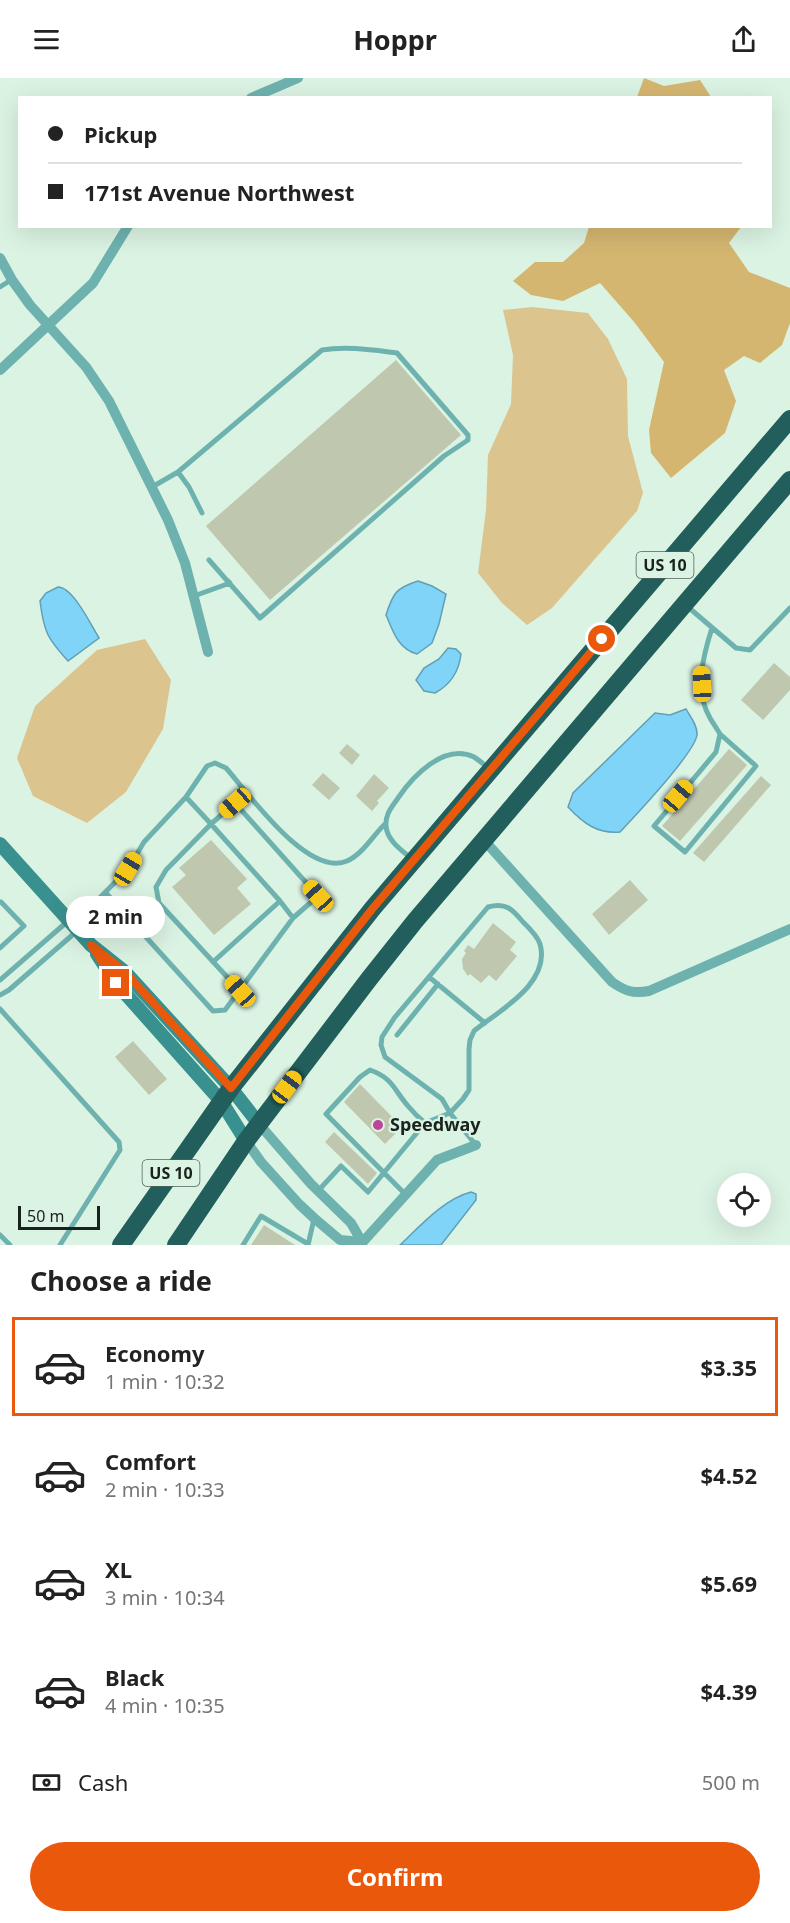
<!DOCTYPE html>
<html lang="en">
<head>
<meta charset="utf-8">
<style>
	body { margin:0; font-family:"Noto Sans",sans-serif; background:#f2f2f2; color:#222; height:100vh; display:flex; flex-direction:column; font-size:22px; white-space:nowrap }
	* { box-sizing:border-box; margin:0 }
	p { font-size:20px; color:#767676 }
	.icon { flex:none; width:33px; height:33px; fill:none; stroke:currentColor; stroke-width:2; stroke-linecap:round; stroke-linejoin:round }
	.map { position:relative; height:1167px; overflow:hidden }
	.side { display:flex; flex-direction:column; background:#fff; flex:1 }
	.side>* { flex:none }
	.top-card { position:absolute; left:18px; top:18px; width:754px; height:132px; border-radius:0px; box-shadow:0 6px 24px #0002; display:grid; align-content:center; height:132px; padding:0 30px; background:#fff }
	.tools { position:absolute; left:717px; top:1095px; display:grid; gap:12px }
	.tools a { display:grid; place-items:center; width:54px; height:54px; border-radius:50%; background:#fff; box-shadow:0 6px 24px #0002; font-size:30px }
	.scale { position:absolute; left:18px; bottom:15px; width:82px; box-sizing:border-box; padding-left:6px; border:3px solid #19221c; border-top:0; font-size:16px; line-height:21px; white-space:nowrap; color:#19221c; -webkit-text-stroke:4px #dbf3e3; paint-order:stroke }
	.end { position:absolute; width:27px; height:27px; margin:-14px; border:8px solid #ea580c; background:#fff; box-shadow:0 0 0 3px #fff }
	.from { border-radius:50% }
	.bubble { position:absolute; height:42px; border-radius:21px; background:#fff; box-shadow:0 6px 24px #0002; font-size:20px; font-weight:700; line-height:42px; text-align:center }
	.car { position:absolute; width:18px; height:36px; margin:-18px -9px; border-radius:8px; box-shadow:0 0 4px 2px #0007; background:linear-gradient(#f5c518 24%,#345 0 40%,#f5c518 0 76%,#345 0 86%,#f5c518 0) }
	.top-card b { display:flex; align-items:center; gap:21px; height:57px; font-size:22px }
	.top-card b+b { border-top:2px solid #e0e0e0 }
	.top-card i { width:15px; height:15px; background:#222 }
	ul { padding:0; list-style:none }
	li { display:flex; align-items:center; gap:18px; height:99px; margin:0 12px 9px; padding:0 18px; border:3px solid transparent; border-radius:0px }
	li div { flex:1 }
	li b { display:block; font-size:22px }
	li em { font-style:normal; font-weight:700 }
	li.on { border-color:#ea580c }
	li>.icon { width:54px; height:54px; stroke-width:1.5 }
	h2 { padding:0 30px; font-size:27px; line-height:72px }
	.pay { display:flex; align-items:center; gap:15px; height:66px; padding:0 30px; font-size:22px }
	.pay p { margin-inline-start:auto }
	.primary-button { display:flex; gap:12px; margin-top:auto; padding:12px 30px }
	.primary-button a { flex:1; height:69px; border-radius:36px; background:#ea580c; color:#fff; font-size:24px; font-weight:700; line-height:69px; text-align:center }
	header { display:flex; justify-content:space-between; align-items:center; height:78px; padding:0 30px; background:#fff; font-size:27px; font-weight:700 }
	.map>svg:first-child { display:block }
	.green { fill:#dcc48f }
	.forest { fill:#d4b670 }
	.water { fill:#80d4f7; stroke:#619fb5; stroke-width:1.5 }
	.building { fill:#bfc7af }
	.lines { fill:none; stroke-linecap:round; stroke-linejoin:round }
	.lane { stroke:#6eb2af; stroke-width:5 }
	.street { stroke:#6eb2af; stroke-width:10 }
	.secondary { stroke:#38918e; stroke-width:14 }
	.highway { stroke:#225f5c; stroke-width:18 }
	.route { stroke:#ea580c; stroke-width:8 }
	.poi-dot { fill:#bd4497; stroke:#dbf3e3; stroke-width:2 }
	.labels { text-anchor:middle; stroke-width:4.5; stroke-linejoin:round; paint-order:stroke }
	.shield { fill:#dbf3e3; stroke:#536158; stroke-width:1.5 }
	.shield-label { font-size:16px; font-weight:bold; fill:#19221c }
	.poi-label { font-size:18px; font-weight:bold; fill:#19221c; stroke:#dbf3e3; text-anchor:start }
</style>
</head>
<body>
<header><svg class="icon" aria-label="menu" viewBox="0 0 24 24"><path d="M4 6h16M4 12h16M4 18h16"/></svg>Hoppr<svg class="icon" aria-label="share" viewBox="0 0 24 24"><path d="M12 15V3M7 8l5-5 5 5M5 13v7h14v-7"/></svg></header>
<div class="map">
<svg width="790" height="1167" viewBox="0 0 790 1167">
	<rect width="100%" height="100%" fill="#dbf3e3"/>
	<path class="green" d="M532 229 588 235 608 261 627 301 628 358 643 415 637 433 552 530 527 547 502 525 478 495 486 432 488 377 511 326 513 277 503 232Z
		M145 561 171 602 163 651 126 714 87 745 33 718 17 680 35 628 97 572Z"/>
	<path class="forest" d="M644 0 664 8 700 2 711 19H637Z
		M589 149H741L729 165 749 194 790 210V245L782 267 760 285 744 278 724 292 736 323 725 355 671 400 651 375 649 352 664 284 635 245 600 205 563 223 531 217 513 203 535 184H563L584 165Z"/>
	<path class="water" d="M418 503 432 508 446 516 439 546 432 565 417 576C398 571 393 553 386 537 393 515 396 510 418 503Z
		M58 509C73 509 91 547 99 560L68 583C47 560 44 554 40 523L46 515Z
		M448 570 456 571 461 576C459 593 450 607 435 615L424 613 416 602 424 590 439 581Z
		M686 631C690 638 698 648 697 657 694 676 635 738 620 754 597 756 583 745 568 729L573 715 655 635 670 637Z
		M471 1114 476 1116V1122L441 1167H400C420 1148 444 1121 471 1114Z"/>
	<path class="building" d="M396 282 461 357 270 522 206 448Z
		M774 585 790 599V612L763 642 741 622Z
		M347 666 360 677 352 687 339 675Z
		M729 671 747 687 680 763 662 748Z
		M323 695 340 710 329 722 312 707Z
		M374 696 389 710 377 723 379 725 372 733 356 718Z
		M761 698 771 707 704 784 693 775Z
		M211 762 247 801 237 810 251 826 214 857 172 809 186 797 179 790Z
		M630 802 648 822 609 857 592 836Z
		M493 845 516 864 510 872 517 878 496 903 489 897 481 905 470 896 468 898 463 891 462 881 466 875 464 873 468 867 474 871Z
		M133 963 167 1001 149 1017 115 979Z
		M360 1006 402 1049 385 1066 344 1024Z
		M334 1054 377 1095 368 1106 325 1064Z
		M264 1147 295 1167H251Z"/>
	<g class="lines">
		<path class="lane" d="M0 209 11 202
			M178 394 322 272C347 268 372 272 397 275L468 357V362L444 378 260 540 209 482
			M152 409 178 394 189 409 202 435
			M194 518 230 505 228 503
			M688 529 736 570 750 572 790 530
			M712 550C703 578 694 612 710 640 713 645 717 651 720 656L716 674 654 748 685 774 756 688 720 656
			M411 780C401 772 387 762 386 748 385 736 392 729 398 720 413 698 444 665 474 679 479 682 484 687 489 690
			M106 815 213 933 225 932 293 840 318 818 235 725 211 746 186 719
			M280 823 293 840
			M159 825 240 913
			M74 846 128 791 144 764 186 719 207 688 215 685 226 690C249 716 308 800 347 783 363 776 373 757 386 745
			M134 847 159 825 156 809 166 792 211 746 280 823 213 884
			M0 870 24 848 1 824
			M429 899 485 945
			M0 902 68 843
			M0 917 9 912 77 853
			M0 931 119 1064 120 1072 60 1167
			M397 957 438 906
			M318 1113 341 1088 368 1114 425 1045
			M406 1117 326 1036 360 999 370 992C393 1000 394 1012 408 1028 413 1034 419 1040 425 1045L450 1035 442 1021 385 979 381 967 382 959 395 939 488 829C506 824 512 831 523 844 529 850 537 857 540 866 551 905 500 932 474 953L470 962 469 971V1012L463 1021 450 1035 475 1066
			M0 1157 10 1167
			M243 1167 261 1138 308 1166
			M308 1167 314 1141"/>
		<path class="street" d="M251 20 298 0
			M0 180 12 202 30 227 86 289 109 323 168 442 185 485 208 574
			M0 292 93 205 128 148
			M483 761 612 904C625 913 633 916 649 913L790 851
			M259 1046 311 1106 351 1145 362 1164
			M246 1063 261 1084 299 1126 314 1140 340 1162 362 1164
			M360 1167 437 1082 476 1067"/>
		<path class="secondary" d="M0 766 91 867 125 894 231 1010 259 1046
			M97 876 116 905 221 1023 246 1063"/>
		<path class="highway" d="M121 1167 231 1010 373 830 790 341
			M176 1167 246 1063 369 901 415 843 790 402"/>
	</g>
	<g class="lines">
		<path class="route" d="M116 905 91 867 125 894 231 1010 373 830 602 561"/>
	</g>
	<circle class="poi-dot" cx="378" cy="1047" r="6"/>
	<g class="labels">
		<g class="shield">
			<rect x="636.5" y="474" width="57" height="26" rx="4.5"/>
			<rect x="142.5" y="1082" width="57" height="26" rx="4.5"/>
		</g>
		<g class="shield-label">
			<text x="665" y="493">US 10</text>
			<text x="171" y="1101">US 10</text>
		</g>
		<g class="poi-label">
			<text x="390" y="1053">Speedway</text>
		</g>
	</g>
</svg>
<div class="tools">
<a><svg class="icon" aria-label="locate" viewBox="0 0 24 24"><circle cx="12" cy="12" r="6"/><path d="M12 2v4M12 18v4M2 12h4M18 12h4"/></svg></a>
</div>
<div class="scale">50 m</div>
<i class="end from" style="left:602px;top:561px"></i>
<i class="end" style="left:116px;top:905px"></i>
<div class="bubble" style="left:66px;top:818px;width:99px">2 min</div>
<i class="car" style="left:702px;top:606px;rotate:357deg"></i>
<i class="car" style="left:678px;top:718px;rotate:40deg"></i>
<i class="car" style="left:235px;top:725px;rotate:229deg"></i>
<i class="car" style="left:128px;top:791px;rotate:31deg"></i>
<i class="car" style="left:318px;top:818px;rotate:318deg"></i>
<i class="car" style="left:240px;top:913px;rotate:318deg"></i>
<i class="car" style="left:287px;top:1009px;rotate:37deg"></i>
<div class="top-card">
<b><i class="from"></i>Pickup</b>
<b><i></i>171st Avenue Northwest</b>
</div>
</div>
<section class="side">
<h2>Choose a ride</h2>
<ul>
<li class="on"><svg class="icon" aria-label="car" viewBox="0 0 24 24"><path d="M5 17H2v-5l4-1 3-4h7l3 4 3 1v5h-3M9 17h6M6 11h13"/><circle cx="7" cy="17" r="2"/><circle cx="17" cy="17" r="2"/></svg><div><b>Economy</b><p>1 min · 10:32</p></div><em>$3.35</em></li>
<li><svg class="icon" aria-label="car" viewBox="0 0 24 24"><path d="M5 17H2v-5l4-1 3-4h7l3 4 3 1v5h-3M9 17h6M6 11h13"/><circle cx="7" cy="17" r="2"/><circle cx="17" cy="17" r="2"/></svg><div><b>Comfort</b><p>2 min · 10:33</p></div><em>$4.52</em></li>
<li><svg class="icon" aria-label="car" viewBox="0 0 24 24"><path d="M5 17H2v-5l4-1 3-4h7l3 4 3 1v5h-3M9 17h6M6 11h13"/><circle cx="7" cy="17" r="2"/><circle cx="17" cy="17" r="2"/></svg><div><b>XL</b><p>3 min · 10:34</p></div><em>$5.69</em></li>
<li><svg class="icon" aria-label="car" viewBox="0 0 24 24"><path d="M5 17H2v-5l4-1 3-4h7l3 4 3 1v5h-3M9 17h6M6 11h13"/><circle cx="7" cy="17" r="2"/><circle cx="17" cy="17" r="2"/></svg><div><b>Black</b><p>4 min · 10:35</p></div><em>$4.39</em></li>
</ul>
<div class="pay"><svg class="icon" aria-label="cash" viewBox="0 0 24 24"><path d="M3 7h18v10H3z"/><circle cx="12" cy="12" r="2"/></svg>Cash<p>500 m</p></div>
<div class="primary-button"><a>Confirm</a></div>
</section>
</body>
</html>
